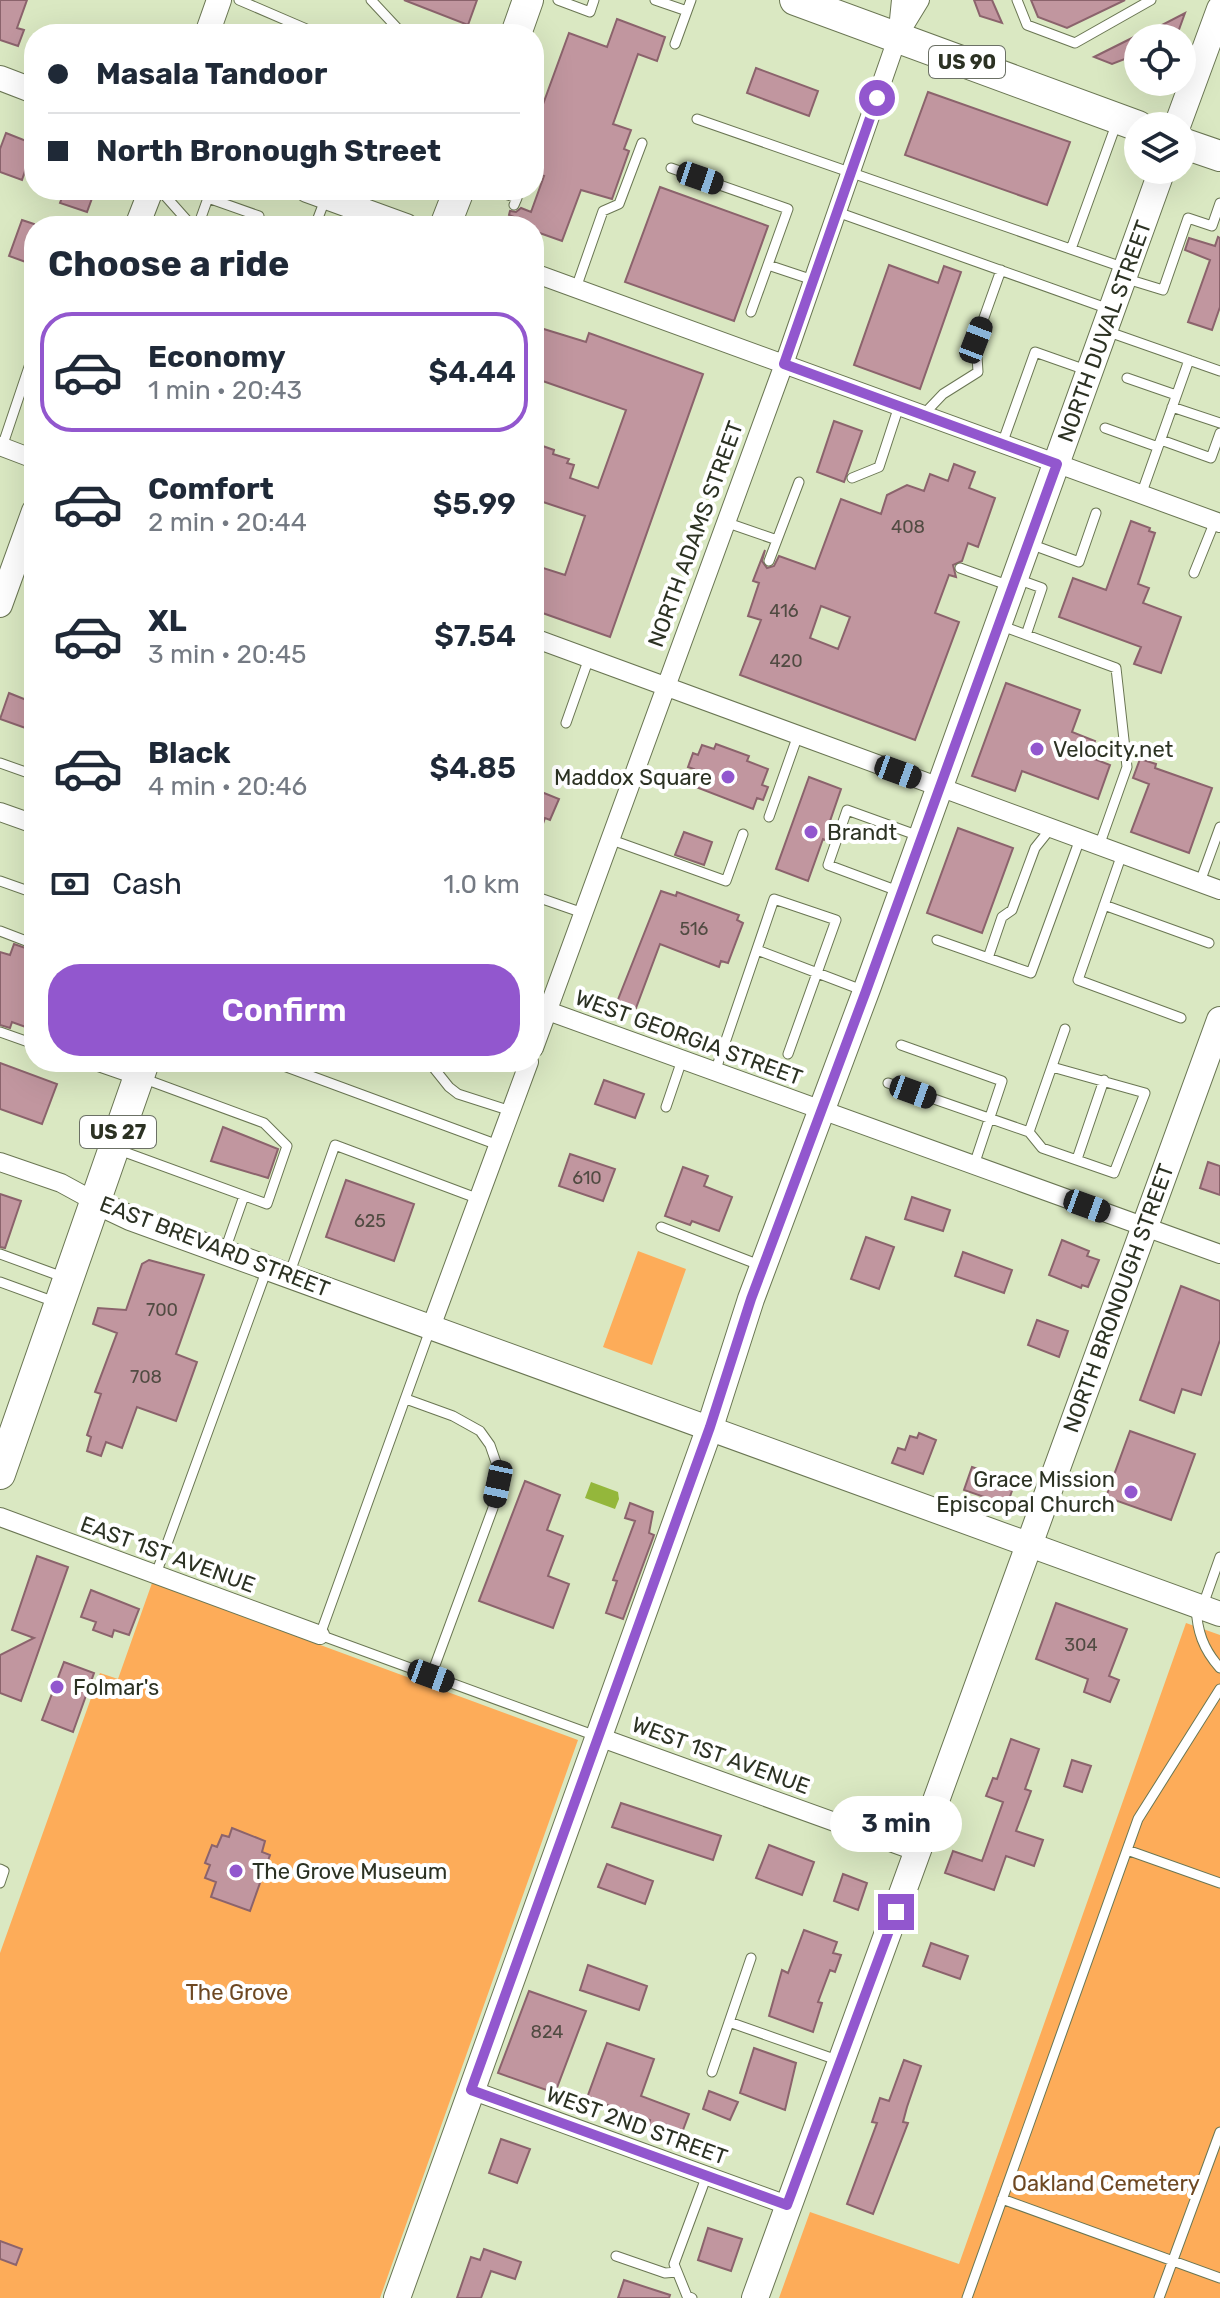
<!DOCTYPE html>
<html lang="en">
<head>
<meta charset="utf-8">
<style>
	body { margin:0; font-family:Rubik,sans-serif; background:#f6f6f7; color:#1f2937; height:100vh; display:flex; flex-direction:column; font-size:30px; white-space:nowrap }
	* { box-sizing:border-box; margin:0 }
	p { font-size:26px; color:#747a83 }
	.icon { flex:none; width:44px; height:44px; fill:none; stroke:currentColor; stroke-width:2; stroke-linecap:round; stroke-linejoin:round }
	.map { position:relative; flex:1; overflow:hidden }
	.side { position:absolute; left:24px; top:216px; width:520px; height:856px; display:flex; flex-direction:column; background:#fff; border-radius:32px; box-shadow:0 8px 32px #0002 }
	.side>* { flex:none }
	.hud { position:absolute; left:24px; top:24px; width:520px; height:176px; border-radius:32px; box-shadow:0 8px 32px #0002; display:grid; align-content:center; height:176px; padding:0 24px; background:#fff }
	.controls { position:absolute; left:1124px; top:24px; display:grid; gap:16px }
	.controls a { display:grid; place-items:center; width:72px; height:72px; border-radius:50%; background:#fff; box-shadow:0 8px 32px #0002; font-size:40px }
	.end { position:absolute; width:36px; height:36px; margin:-18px; border:10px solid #9257ce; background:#fff; box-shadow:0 0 0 4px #fff }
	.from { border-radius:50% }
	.bubble { position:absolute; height:56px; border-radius:28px; background:#fff; box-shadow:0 8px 32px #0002; font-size:26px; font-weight:600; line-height:56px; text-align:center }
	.car { position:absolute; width:24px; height:48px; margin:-24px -12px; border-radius:10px; box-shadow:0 0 6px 2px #0007; background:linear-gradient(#222 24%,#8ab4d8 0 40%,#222 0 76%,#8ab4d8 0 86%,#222 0) }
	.hud b { display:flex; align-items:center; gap:28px; height:76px; font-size:30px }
	.hud b+b { border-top:2px solid #e0e1e3 }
	.hud i { width:20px; height:20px; background:#1f2937 }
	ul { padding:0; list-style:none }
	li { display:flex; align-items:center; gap:24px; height:120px; margin:0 16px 12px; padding:0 8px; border:4px solid transparent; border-radius:32px }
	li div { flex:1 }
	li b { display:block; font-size:30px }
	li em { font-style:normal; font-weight:600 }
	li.on { border-color:#9257ce }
	li>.icon { width:72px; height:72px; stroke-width:1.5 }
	h2 { padding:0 24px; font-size:36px; line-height:96px }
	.pay { display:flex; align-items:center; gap:20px; height:88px; padding:0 24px; font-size:30px }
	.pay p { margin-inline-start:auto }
	.cta { display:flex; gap:16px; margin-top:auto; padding:16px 24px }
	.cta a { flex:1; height:92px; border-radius:32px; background:#9257ce; color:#fff; font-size:32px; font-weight:600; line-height:92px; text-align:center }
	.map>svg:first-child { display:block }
	.green { fill:#fdac59 }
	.water { fill:#94b73b }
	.building { fill:#c1969f; stroke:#8b636c; stroke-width:2; fill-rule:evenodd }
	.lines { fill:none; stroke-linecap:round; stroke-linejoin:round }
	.service-casing { stroke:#6a7653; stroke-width:11 }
	.minor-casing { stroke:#6a7653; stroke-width:20 }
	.tertiary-casing { stroke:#6a7653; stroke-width:26 }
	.secondary-casing { stroke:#6a7653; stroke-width:28 }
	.primary-casing { stroke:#6a7653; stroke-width:32 }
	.service { stroke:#fff; stroke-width:9 }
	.minor { stroke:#fff; stroke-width:18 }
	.tertiary { stroke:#fff; stroke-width:24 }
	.secondary { stroke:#fff; stroke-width:26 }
	.primary { stroke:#fff; stroke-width:30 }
	.route { stroke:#9257ce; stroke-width:10 }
	.poi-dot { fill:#9257ce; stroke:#fff; stroke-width:3 }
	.labels { text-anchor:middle; stroke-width:8; stroke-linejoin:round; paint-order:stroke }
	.number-label { font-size:18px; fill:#514b42 }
	.shield { fill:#fff; stroke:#6b7065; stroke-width:2 }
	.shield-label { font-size:20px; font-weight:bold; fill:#2c3223 }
	.street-label { font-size:22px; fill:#2c3223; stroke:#fff }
	.poi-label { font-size:22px; fill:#2c3223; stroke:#fff; text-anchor:start }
	.park-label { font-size:22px; fill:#6e4822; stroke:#fff }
</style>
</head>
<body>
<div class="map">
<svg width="1220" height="2298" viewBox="0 0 1220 2298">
	<rect width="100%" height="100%" fill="#dae8c2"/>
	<path class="green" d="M638 1251 686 1269 652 1365 603 1347Z
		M152 1583 578 1740 380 2298H0V1953L100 1673 118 1679Z
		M1186 1623 1220 1635V2298H779L810 2212 959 2264Z"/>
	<path class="water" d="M591 1482 618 1492 619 1499 615 1509 585 1498Z"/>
	<path class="building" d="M0 0H27L17 28 24 30 18 46 0 40Z
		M404 0H477L468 25Z
		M974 0H992L1002 23 980 16Z
		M1031 0H1125L1067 28 1038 17Z
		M1185 13 1177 35 1172 38H1137Z
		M617 19 665 37 657 61 638 54 613 124 631 130 624 149 629 151 612 199 581 190 562 241 534 231V226L515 224 514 217 509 215 510 211 516 212 521 208 531 212 544 176 534 173V129L569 33 607 47Z
		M1136 36 1130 57 1112 64 1094 57Z
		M756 68 818 91 809 116 747 93Z
		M928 92 1070 142 1047 205 905 155Z
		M6 133 34 144 22 180 0 172V149Z
		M660 187 768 226 734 321 625 282Z
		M65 190H95L87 212 60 203Z
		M22 220 34 224V265L9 256Z
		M1218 237 1220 238V307L1212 330 1188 322 1210 260 1185 250 1189 238 1215 246Z
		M889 265 938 283 944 266 961 272 920 389 854 365Z
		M534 326 586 342 589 333 703 374 610 637 534 610V565L565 575 585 516 534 499V443L554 450 553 454 569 459 567 463 574 465 570 478 598 488 626 410 534 378Z
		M834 421 862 431 844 482 817 472Z
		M954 464 975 472 969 488 995 498 978 547 968 543 962 561 953 565 956 577 949 575 935 613 959 622 915 740 740 675 761 620 748 616 759 583 753 581 765 550 762 561 767 568 774 566 779 556 815 569 841 499 881 514 887 495 907 485 924 491 930 474 948 481ZM821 606 850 617 838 649 810 638Z
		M1131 521 1150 528 1149 531 1155 533 1138 584 1149 588 1143 603 1181 617 1161 673 1134 664 1141 647 1059 617 1073 578 1106 590Z
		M1006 683 1080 710 1072 732 1095 741 1089 757 1110 765 1098 799 1022 771 1015 791 972 776Z
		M9 693 34 703V731L0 719Z
		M716 744 749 756 747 761 768 769 762 785 768 787 763 800 757 798 753 809 688 784 694 769 688 767 693 753 698 755 702 745 714 749Z
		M1140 759 1156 764 1155 768 1212 788 1189 853 1131 832 1149 784 1133 778Z
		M809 777 841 789 829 824 834 826 828 841 823 839 808 881 776 869Z
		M534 789 559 799 550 820 545 818 536 844Z
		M958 828 1013 848 982 933 927 913Z
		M684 832 712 842 704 865 675 855Z
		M661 891 676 896 677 892 739 915 737 920 743 923 728 963 721 961 719 967 660 944 636 1008 617 1002Z
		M14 944 34 951V1030L12 1022 10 1028 0 1025V952L10 955Z
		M0 1063 57 1084 42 1124 0 1109Z
		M604 1080 644 1094 635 1118 595 1104Z
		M223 1127 278 1149 268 1178 211 1161Z
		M570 1154 615 1169 603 1201 559 1186Z
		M1208 1162 1220 1166V1195L1200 1188Z
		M683 1167 708 1176 704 1186 732 1197 719 1231 692 1221 690 1225 665 1216Z
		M346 1180 414 1204 394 1261 326 1237Z
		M0 1194 21 1201 5 1248 0 1247Z
		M912 1197 950 1210 943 1231 905 1219Z
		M866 1237 894 1247 879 1289 851 1279Z
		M1062 1240 1089 1251 1087 1256 1099 1260 1088 1287 1082 1285 1081 1288 1049 1275Z
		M963 1252 1012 1270 1004 1293 955 1276Z
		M149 1260 204 1275 176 1354 197 1362 176 1421 137 1407 122 1448 106 1442 101 1456 87 1451 91 1437 87 1435 101 1394 95 1392 117 1333 93 1324 98 1308 126 1310 142 1264Z
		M1181 1286 1220 1301V1340L1201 1395 1182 1389 1174 1413 1140 1400Z
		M1037 1320 1068 1331 1059 1357 1028 1345Z
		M1130 1431 1195 1454 1171 1520 1106 1497Z
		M919 1433 936 1440 923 1474 892 1463 898 1448 905 1450 910 1436 917 1438Z
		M972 1467 1015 1482 1007 1505 964 1490Z
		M525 1481 560 1495 547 1530 563 1536 548 1576 569 1584 553 1628 479 1601Z
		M630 1503 653 1512 649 1533 654 1535 623 1619 606 1613 617 1581 613 1580 635 1521 625 1518Z
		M37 1556 68 1567 21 1701 0 1693V1655L34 1638 12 1630Z
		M91 1590 139 1609 129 1635 114 1630 112 1637 93 1630 96 1622 81 1617Z
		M1056 1603 1127 1629 1109 1676 1119 1680 1110 1702 1084 1692 1088 1679 1036 1659Z
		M64 1662 94 1673 73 1732 42 1720Z
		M1011 1739 1039 1749 1025 1789 1031 1791 1016 1831 1043 1840 1034 1866 1006 1856 994 1890 945 1873 953 1851 982 1861 1003 1802 986 1796 993 1778 997 1779Z
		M1072 1760 1091 1766 1082 1792 1064 1786Z
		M621 1803 721 1836 713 1860 612 1827Z
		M232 1828 265 1841 262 1852 270 1855 250 1911 211 1897 216 1882 205 1878 210 1865 205 1863 212 1845 217 1847 222 1835 229 1837Z
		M769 1845 814 1862 802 1895 756 1878Z
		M607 1864 653 1881 645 1904 598 1887Z
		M843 1874 867 1883 858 1910 834 1901Z
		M804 1930 837 1942 833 1953 841 1955 835 1972 830 1970 818 2002 822 2003 813 2032 769 2016 782 1970 788 1973Z
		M931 1943 968 1956 960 1979 923 1966Z
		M588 1965 647 1986 639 2010 580 1990Z
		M529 1991 586 2011 555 2093 498 2073Z
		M607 2043 654 2059 641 2096 689 2114 680 2138 648 2125 650 2120 587 2098Z
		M754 2048 796 2063 785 2110 740 2093Z
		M904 2060 921 2066 907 2107 903 2122 908 2123 873 2214 847 2204 877 2123 872 2122 880 2098 889 2101Z
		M709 2091 738 2102 730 2120 703 2109Z
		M501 2139 530 2149 517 2183 489 2173Z
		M708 2228 742 2239 731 2271 698 2260Z
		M0 2241 22 2249 16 2265 0 2259Z
		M484 2249 521 2262 515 2279 491 2271 481 2298H457L471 2257 480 2260Z
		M624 2280 670 2295 669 2298H618Z"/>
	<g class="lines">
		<g class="service-casing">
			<path id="service" d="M239 0 318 34
				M371 0 399 30 410 34
				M558 0 590 12 594 0
				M655 0 687 11
				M1017 0 1027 25 1075 43 1151 0
				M675 44 691 0
				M697 119 1125 268
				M671 168 788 209 751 312
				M160 190 192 226
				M494 190 517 198 514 205
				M837 212 1109 309
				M198 226 208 198 259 216 255 226
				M315 226 326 197
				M507 226 508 222
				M1071 249 1117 122
				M768 265 813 280
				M1127 279 1163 290 1188 218 1212 226 1220 203
				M576 288 603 211 619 204 642 143
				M1106 331 1220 371
				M1127 378 1176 395
				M1172 407 1220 423
				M923 415 943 394 978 372 976 340 1001 270
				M1105 428 1158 447
				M1161 440 1211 458 1220 433
				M1002 444 1035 352 1086 370
				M2 447 34 352
				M852 478 879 467 899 406
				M1141 495 1189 360
				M725 522 777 540
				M1030 544 1079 562 1096 513
				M769 561 799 482
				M960 568 1010 586
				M1194 573 1215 521
				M1017 579 1042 588 1026 635
				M1002 626 1116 668 1127 767 1099 846
				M566 723 589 658
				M0 763 34 775
				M769 817 798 735
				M609 839 726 881 743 834
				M1122 854 1078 980 1181 1018
				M0 881 34 893
				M1200 882 1220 827
				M898 891 828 865 847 810 919 836
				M534 896 583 913
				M1104 905 1209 943
				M0 931 34 944
				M937 940 1031 973 1080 839
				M757 950 862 990
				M988 958 1002 917 1012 910 1035 848 1051 828
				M0 1032 34 1044
				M901 1045 1002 1081 974 1165
				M85 1062 134 1079
				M273 1062 498 1145
				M429 1062 449 1087 458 1094 511 1111
				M715 1072 774 899 836 920 788 1054
				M888 1083 1029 1132 1042 1148 1114 1173 1145 1093 1052 1067
				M666 1107 682 1060
				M1029 1132 1065 1029
				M119 1150 267 1204 287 1146 264 1123 142 1078
				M1077 1159 1104 1080
				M661 1227 762 1266
				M225 1250 244 1196
				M0 1254 63 1277
				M289 1275 335 1145 479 1199
				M0 1282 55 1302
				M431 1327 320 1635 596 1736
				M406 1399 453 1416 480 1431 490 1445 499 1471 493 1508 431 1676
				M156 1574 267 1269
				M1203 1605 1220 1557
				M1196 1606C1197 1631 1203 1649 1220 1668
				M1127 1850 1220 1883
				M0 1869 4 1871 0 1883
				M729 2022 837 2060
				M712 2072 751 1958
				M1002 2199 1220 2278
				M616 2256 665 2273 677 2272
				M692 2298 687 2296 674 2264 707 2175
				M967 2298 1138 1819 1220 1689
				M1159 2298 1220 2132"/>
		</g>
		<g class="minor-casing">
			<path id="minor" d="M898 30 901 0
				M534 273 1220 523
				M0 446 34 459
				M534 638 1220 890
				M0 812 34 824
				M534 1006 1220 1254
				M534 1048 784 364 898 36 920 0
				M0 1162 61 1183 94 1201
				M431 1327 529 1062
				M0 1517 320 1635
				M599 1737 918 1852
				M471 2090 787 2205"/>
		</g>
		<g class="tertiary-casing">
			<path id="tertiary" d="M207 34 219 0
				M0 78 34 91
				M307 190 406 226
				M137 226 151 190
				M0 605 34 511
				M94 1201 130 1218 1220 1614"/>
		</g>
		<g class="secondary-casing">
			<path id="secondary" d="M1177 126 1220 9
				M397 2298 710 1427 751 1299 868 986 1162 170
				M755 2298 1220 1020"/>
		</g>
		<g class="primary-casing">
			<path id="primary" d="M795 0 1138 126
				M516 34 528 0
				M1182 143 1220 156
				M445 226 459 190
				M0 1474 144 1062"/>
		</g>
		<use href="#service" class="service"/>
		<use href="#minor" class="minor"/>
		<use href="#tertiary" class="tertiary"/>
		<use href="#secondary" class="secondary"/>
		<use href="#primary" class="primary"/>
	</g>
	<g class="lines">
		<path class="route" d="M877 98 784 364 1057 464 866 991 751 1299 710 1427 471 2090 787 2205 896 1912"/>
	</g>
	<g class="poi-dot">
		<circle cx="1037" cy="749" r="8"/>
		<circle cx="728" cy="777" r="8"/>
		<circle cx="811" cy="832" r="8"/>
		<circle cx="1131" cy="1492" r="8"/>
		<circle cx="57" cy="1687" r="8"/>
		<circle cx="236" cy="1871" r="8"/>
	</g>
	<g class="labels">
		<g class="number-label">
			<text x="908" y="533">408</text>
			<text x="784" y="617">416</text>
			<text x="786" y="667">420</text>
			<text x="694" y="935">516</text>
			<text x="587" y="1184">610</text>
			<text x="370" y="1227">625</text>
			<text x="162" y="1316">700</text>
			<text x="146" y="1383">708</text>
			<text x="1081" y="1651">304</text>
			<text x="547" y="2038">824</text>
		</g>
		<g class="shield">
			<rect x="929" y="46" width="76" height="32" rx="6"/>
			<rect x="80" y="1116" width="76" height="32" rx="6"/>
		</g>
		<g class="shield-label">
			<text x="967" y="69">US 90</text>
			<text x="118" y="1139">US 27</text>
		</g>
		<g class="street-label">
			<text transform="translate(1104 331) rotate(-70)" y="8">NORTH DUVAL STREET</text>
			<text transform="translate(695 534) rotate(-70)" y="8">NORTH ADAMS STREET</text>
			<text transform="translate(689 1037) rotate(20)" y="8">WEST GEORGIA STREET</text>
			<text transform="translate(215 1246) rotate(21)" y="8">EAST BREVARD STREET</text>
			<text transform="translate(1118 1298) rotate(-70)" y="8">NORTH BRONOUGH STREET</text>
			<text transform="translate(168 1554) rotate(20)" y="8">EAST 1ST AVENUE</text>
			<text transform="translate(721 1755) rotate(20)" y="8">WEST 1ST AVENUE</text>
			<text transform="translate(637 2125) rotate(20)" y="8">WEST 2ND STREET</text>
		</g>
		<g class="poi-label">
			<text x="1053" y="757">Velocity.net</text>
			<text x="712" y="785" text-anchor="end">Maddox Square</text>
			<text x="827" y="840">Brandt</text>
			<text x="1115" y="1487" text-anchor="end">Grace Mission<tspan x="1115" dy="25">Episcopal Church</tspan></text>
			<text x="73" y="1695">Folmar's</text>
			<text x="252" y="1879">The Grove Museum</text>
		</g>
		<g class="park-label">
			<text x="237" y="2000">The Grove</text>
			<text x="1106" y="2191">Oakland Cemetery</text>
		</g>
	</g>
</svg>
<div class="controls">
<a><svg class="icon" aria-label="locate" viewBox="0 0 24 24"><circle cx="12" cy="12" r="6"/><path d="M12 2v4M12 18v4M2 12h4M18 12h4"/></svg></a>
<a><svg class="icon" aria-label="layers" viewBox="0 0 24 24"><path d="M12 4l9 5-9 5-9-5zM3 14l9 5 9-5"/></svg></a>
</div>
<i class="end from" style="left:877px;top:98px"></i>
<i class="end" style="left:896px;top:1912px"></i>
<div class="bubble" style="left:830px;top:1796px;width:132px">3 min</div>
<i class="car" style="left:700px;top:178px;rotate:109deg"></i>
<i class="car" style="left:976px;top:340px;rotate:21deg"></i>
<i class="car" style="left:898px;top:772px;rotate:110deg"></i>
<i class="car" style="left:913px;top:1092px;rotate:110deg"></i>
<i class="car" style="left:1087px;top:1206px;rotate:110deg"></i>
<i class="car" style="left:498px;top:1484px;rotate:192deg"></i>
<i class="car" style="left:431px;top:1676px;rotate:110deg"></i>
<div class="hud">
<b><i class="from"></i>Masala Tandoor</b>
<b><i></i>North Bronough Street</b>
</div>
<section class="side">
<h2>Choose a ride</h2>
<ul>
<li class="on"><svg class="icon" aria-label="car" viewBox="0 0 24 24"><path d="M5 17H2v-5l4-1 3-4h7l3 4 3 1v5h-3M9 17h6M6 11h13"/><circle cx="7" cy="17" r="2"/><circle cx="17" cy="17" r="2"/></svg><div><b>Economy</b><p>1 min · 20:43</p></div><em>$4.44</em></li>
<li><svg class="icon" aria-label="car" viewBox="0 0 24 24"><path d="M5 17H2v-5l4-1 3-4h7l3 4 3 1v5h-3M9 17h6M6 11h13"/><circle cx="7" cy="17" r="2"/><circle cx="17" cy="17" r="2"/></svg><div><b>Comfort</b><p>2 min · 20:44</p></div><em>$5.99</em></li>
<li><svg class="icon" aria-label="car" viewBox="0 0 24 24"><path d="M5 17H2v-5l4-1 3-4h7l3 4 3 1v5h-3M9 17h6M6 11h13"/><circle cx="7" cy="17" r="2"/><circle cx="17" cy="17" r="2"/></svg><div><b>XL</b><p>3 min · 20:45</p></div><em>$7.54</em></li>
<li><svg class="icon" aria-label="car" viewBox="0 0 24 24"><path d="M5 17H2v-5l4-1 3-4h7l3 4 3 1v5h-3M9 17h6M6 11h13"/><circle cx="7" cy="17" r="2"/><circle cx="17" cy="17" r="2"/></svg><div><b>Black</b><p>4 min · 20:46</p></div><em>$4.85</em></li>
</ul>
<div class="pay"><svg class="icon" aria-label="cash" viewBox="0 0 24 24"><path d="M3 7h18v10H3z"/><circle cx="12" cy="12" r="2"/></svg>Cash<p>1.0 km</p></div>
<div class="cta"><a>Confirm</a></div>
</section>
</div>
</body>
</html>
